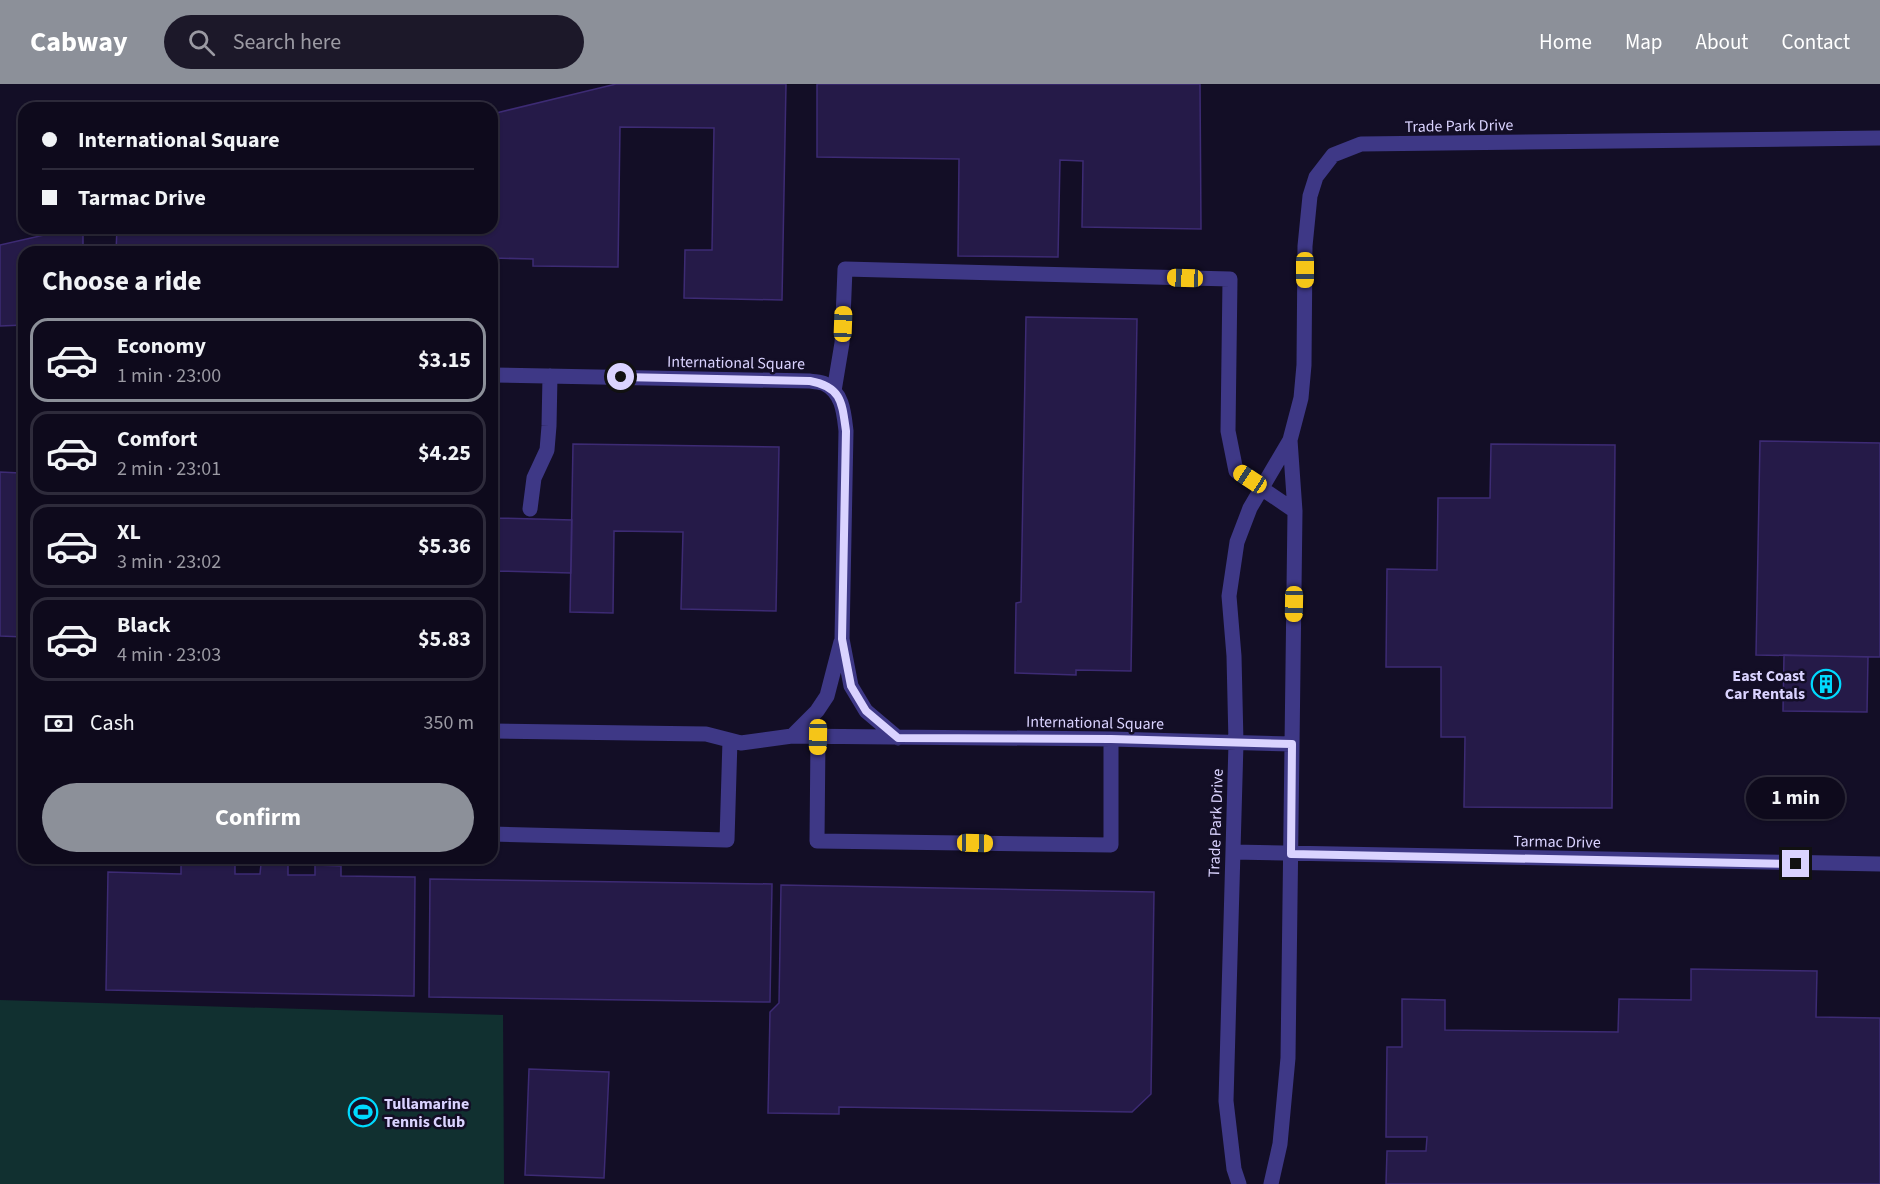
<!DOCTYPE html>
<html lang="en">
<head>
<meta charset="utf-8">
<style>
	body { margin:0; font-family:"Source Sans 3",sans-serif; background:#1c1829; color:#f1f3f6; height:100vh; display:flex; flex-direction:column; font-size:22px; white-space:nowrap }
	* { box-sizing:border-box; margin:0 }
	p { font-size:20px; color:#9b9aa3 }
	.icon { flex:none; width:33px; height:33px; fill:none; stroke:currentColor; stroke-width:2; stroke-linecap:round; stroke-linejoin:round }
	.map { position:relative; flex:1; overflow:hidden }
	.panel { position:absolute; left:18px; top:162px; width:480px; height:618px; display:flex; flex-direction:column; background:#0e0a1c; border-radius:18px; box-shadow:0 2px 4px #0004,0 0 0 2px #2e2b3b }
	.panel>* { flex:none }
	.guide { position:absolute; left:18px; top:18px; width:480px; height:132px; border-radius:18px; box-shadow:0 2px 4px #0004,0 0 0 2px #2e2b3b; display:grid; align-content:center; height:132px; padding:0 24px; background:#0e0a1c }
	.end { position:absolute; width:27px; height:27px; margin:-14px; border:8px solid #dad3ff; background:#111; box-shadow:0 0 0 3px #111 }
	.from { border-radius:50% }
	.bubble { position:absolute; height:42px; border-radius:21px; background:#0e0a1c; box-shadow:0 2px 4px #0004,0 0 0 2px #2e2b3b; font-size:20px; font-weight:700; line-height:42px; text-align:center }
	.car { position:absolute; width:18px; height:36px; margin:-18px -9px; border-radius:8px; box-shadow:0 0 4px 2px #0007; background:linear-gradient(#f5c518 24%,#345 0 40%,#f5c518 0 76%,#345 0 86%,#f5c518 0) }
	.guide b { display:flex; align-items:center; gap:21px; height:57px; font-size:22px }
	.guide b+b { border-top:2px solid #2e2b3b }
	.guide i { width:15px; height:15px; background:#f1f3f6 }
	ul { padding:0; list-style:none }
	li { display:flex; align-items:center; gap:18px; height:84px; margin:0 12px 9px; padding:0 12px; border:3px solid #2e2b3b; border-radius:18px }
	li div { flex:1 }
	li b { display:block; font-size:22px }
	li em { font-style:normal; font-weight:700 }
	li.active { border-color:#8c9099 }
	li>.icon { width:54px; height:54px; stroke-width:1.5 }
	h2 { padding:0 24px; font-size:27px; line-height:72px }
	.pay { display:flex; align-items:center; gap:15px; height:66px; padding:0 24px; font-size:22px }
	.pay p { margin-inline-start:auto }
	.cta { display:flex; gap:12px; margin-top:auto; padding:12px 24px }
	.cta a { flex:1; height:69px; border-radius:36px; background:#8c9099; color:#fff; font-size:24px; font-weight:700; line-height:69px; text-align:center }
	header { display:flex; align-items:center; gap:36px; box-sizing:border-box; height:84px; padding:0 30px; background:#8c9099; color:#fff }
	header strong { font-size:28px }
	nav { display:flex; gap:33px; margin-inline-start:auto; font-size:21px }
	.search { width:420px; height:54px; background:#1c1829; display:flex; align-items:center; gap:15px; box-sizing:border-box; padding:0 21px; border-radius:33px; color:#9b9aa3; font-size:22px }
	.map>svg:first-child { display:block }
	.green { fill:#113030 }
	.building { fill:#251a48; stroke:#3d2b74; stroke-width:1.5 }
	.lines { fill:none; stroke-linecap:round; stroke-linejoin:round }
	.minor { stroke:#3e3886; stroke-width:15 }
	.route { stroke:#dad3ff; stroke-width:8 }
	.labels { text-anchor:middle; stroke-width:5; stroke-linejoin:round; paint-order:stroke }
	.street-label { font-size:16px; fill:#dad3ff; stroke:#130e26 }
	.poi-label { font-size:16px; font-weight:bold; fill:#dad3ff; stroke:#130e26; text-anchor:end }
</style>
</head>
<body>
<header>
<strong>Cabway</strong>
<div class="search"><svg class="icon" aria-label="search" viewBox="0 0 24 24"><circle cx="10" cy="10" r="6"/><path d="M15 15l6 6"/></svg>Search here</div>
<nav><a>Home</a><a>Map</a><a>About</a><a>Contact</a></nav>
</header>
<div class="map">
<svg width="1880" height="1100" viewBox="0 0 1880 1100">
	<rect width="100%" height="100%" fill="#130e26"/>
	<path class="green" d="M0 916 503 931 504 1100H0Z"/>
	<path class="building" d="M616 0H786L782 216 684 214 685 166H712L714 44 620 43 618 183 533 182V175L493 174 492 181V168H116L117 144H492V30Z
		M817 0H1200L1201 145 1082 143 1083 77 1060 76 1058 173 958 172 959 75 817 73Z
		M75 144H83V168H24V241L0 242V161Z
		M1026 233 1137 235 1131 587 1076 586V591L1015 589 1016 519 1021 518Z
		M1760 357 1880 359V573L1756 571Z
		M573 360 779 363 776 527 681 525 683 448 614 447 613 529 570 528Z
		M1491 360 1615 361 1612 724 1464 723 1465 653H1441V583H1386L1387 485 1437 486 1438 414H1490Z
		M0 388 20 389 18 441H24V553L0 552Z
		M492 397H497L495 521H497L496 546H494L493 580Z
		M497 434 572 436 571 489 496 487Z
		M1784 571 1868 573 1867 628 1783 627Z
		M181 774H222V779L235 780V790H260L261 780H288V791H315V781L341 782V792L415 793 414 912 106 906 108 788 181 790Z
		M430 795 772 800 770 918 429 913Z
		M781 801 1154 808 1151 1010 1132 1028 839 1023V1030L768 1029 770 928 779 919Z
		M1691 885 1817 887 1816 933 1880 934V1100H1386L1387 1067H1426L1427 1053H1386L1387 963H1402V915L1445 916V946L1618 948 1619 915 1691 916Z
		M529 985 609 988 604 1094 525 1091Z"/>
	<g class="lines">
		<path class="minor" d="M492 291 810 297C815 298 821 298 825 300 843 309 844 330 846 347L842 555 851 602 866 627 898 654
			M834 307 842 259 845 185 1230 195 1228 347 1236 387 1295 427
			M530 425 534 394 547 366 549 342 550 292
			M492 647 706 650 741 659 792 652 1111 655 1292 660
			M792 652 817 627 827 612 841 558
			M818 653 817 757 1111 761V655
			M492 750 727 756 730 656
			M1233 768 1880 780
			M1239 1100 1234 1085 1226 1017 1236 659 1234 572 1229 512 1237 458 1250 424 1290 356 1301 314 1304 281 1305 162 1310 112 1316 93 1333 71 1361 60 1880 54
			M1271 1100 1280 1060 1288 974 1295 427 1290 356"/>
	</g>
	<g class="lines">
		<path class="route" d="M621 293 810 297C842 303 842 319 846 347L842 555 851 602 866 627 898 654 1111 655 1292 660 1291 770 1796 780"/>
	</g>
	<defs>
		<g id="building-ring" transform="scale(1.5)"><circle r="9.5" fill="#130e26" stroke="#00dafe" stroke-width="1.5"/><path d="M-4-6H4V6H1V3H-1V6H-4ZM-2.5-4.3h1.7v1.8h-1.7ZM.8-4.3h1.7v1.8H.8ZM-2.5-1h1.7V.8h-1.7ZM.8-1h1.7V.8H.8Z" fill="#00dafe"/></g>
		<g id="stadium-ring" transform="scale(1.5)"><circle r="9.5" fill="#130e26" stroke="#00dafe" stroke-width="1.5"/><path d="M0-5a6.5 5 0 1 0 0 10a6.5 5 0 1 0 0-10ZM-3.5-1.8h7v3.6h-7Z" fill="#00dafe"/></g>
	</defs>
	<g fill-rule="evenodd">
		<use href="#building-ring" x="1826" y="600"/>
		<use href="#stadium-ring" x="363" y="1028"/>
	</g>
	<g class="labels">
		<g class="street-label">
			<text transform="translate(1459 41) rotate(-1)" y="6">Trade Park Drive</text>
			<text transform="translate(736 278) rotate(1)" y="6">International Square</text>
			<text transform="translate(1095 638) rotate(1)" y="6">International Square</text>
			<text transform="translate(1215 739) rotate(-88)" y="6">Trade Park Drive</text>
			<text transform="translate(1557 757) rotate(1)" y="6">Tarmac Drive</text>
		</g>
		<g class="poi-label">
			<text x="1805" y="597">East Coast<tspan x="1805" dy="18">Car Rentals</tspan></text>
			<text x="384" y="1025" text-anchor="start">Tullamarine<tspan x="384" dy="18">Tennis Club</tspan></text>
		</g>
	</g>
</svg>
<i class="end from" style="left:621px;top:293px"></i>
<i class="end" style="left:1796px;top:780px"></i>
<div class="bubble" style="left:1746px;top:693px;width:99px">1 min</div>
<i class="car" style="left:1305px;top:186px;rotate:180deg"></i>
<i class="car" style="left:1185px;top:194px;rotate:272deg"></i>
<i class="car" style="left:843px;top:240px;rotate:2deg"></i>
<i class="car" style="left:1250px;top:395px;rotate:303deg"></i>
<i class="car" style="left:1294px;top:520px;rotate:181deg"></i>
<i class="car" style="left:818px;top:653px;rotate:181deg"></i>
<i class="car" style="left:975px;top:759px;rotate:91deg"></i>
<div class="guide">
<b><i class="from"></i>International Square</b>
<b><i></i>Tarmac Drive</b>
</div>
<section class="panel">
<h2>Choose a ride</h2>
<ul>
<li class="active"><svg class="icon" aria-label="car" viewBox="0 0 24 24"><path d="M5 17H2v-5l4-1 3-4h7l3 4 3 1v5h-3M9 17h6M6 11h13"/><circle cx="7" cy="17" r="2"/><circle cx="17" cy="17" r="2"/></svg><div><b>Economy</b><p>1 min · 23:00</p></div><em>$3.15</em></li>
<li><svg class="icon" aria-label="car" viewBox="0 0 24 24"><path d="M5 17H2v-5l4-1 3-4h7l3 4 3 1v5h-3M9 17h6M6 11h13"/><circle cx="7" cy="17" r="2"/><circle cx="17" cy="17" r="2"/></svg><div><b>Comfort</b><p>2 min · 23:01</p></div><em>$4.25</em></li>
<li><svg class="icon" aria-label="car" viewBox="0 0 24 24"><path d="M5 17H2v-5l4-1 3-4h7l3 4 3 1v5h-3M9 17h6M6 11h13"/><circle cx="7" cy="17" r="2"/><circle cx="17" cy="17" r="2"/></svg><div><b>XL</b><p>3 min · 23:02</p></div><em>$5.36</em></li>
<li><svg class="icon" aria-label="car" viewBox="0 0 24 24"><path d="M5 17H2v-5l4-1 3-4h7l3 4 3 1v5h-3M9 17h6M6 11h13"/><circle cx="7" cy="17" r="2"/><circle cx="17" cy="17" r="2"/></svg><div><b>Black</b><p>4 min · 23:03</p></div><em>$5.83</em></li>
</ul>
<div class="pay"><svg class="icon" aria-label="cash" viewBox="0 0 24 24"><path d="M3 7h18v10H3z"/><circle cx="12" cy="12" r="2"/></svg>Cash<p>350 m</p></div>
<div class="cta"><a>Confirm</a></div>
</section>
</div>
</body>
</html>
